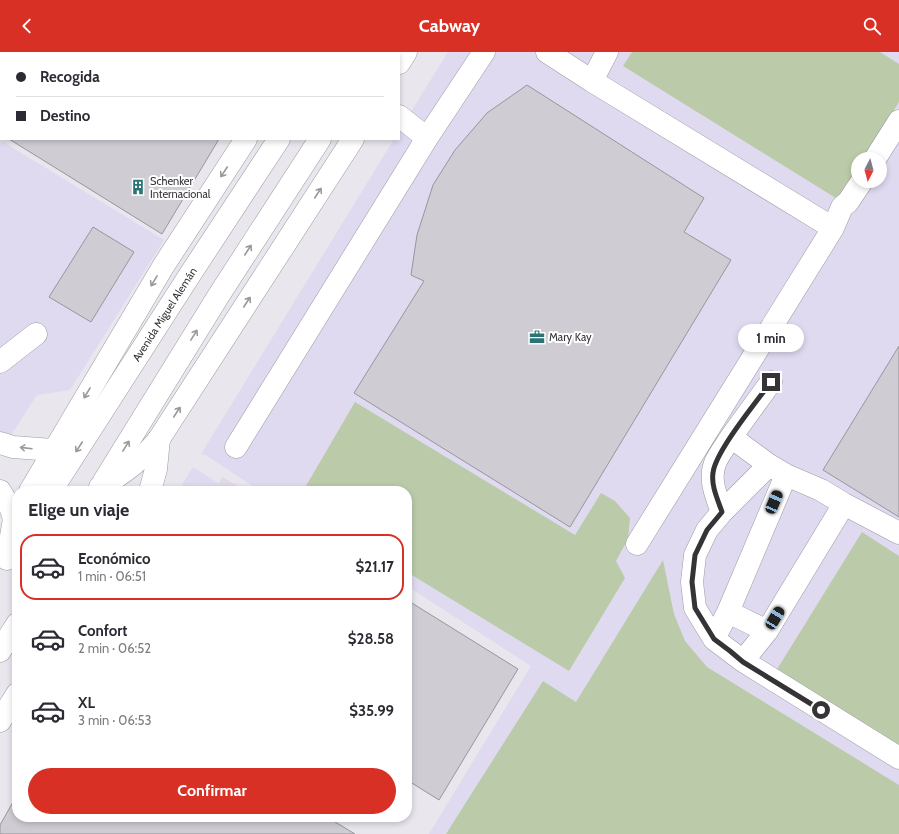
<!DOCTYPE html>
<html lang="es">
<head>
<meta charset="utf-8">
<style>
	body { margin:0; font-family:Cabin,sans-serif; background:#f2f2f3; color:#2b2b33; height:100vh; display:flex; flex-direction:column; font-size:15px; white-space:nowrap }
	* { box-sizing:border-box; margin:0 }
	p { font-size:13px; color:#7c7c81 }
	.icon { flex:none; width:22px; height:22px; fill:none; stroke:currentColor; stroke-width:2; stroke-linecap:round; stroke-linejoin:round }
	.map { position:relative; flex:1; overflow:hidden }
	.panel { position:absolute; left:12px; top:434px; width:400px; height:336px; display:flex; flex-direction:column; background:#fff; border-radius:16px; box-shadow:0 2px 6px #0003 }
	.panel>* { flex:none }
	.hud { position:absolute; left:0px; top:0px; width:400px; height:88px; box-shadow:0 2px 6px #0003; display:grid; align-content:center; height:88px; padding:0 16px; background:#fff }
	.needle { width:26px; rotate:186deg }
	.fabs { position:absolute; left:851px; top:100px; display:grid; gap:8px }
	.fabs a { display:grid; place-items:center; width:36px; height:36px; border-radius:50%; background:#fff; box-shadow:0 2px 6px #0003; font-size:20px }
	.end { position:absolute; width:18px; height:18px; margin:-9px; border:5px solid #353336; background:#fff; box-shadow:0 0 0 2px #fff }
	.from { border-radius:50% }
	.bubble { position:absolute; height:28px; border-radius:14px; background:#fff; box-shadow:0 2px 6px #0003; font-size:13px; font-weight:700; line-height:28px; text-align:center }
	.car { position:absolute; width:12px; height:24px; margin:-12px -6px; border-radius:5px; box-shadow:0 0 3px 1px #0007; background:linear-gradient(#222 24%,#8ab4d8 0 40%,#222 0 76%,#8ab4d8 0 86%,#222 0) }
	.hud b { display:flex; align-items:center; gap:14px; height:38px; font-size:15px }
	.hud b+b { border-top:1px solid #e1e1e2 }
	.hud i { width:10px; height:10px; background:#2b2b33 }
	ul { padding:0; list-style:none }
	li { display:flex; align-items:center; gap:12px; height:66px; margin:0 8px 6px; padding:0 8px; border:2px solid transparent; border-radius:16px }
	li div { flex:1 }
	li b { display:block; font-size:15px }
	li em { font-style:normal; font-weight:700 }
	li.selected { border-color:#d93025 }
	li>.icon { width:36px; height:36px; stroke-width:1.5 }
	h2 { padding:0 16px; font-size:18px; line-height:48px }
	.button { display:flex; gap:8px; margin-top:auto; padding:8px 16px }
	.button a { flex:1; height:46px; border-radius:24px; background:#d93025; color:#fff; font-size:16px; font-weight:700; line-height:46px; text-align:center }
	header { display:flex; justify-content:space-between; align-items:center; height:52px; padding:0 16px; background:#d93025; color:#fff; font-size:18px; font-weight:700 }
	.map>svg:first-child { display:block }
	.built { fill:#e0d9e7 }
	.industrial { fill:#dfdaf0; fill-rule:evenodd }
	.green { fill:#bbcba9 }
	.building { fill:#d0ccd4; stroke:#98959d }
	.lines { fill:none; stroke-linecap:round; stroke-linejoin:round }
	.minor-casing { stroke:#9e9aa2; stroke-width:23 }
	.highway-casing { stroke:#9e9aa2; stroke-width:23 }
	.minor { stroke:#fff; stroke-width:22 }
	.highway { stroke:#fff; stroke-width:22 }
	.oneway { stroke:#9a999a }
	.route { stroke:#353336; stroke-width:5 }
	.labels { text-anchor:middle; stroke-width:4; stroke-linejoin:round; paint-order:stroke }
	.poi-label { font-size:11px; fill:#353336; stroke:#fff; text-anchor:start }
	.street-label { font-size:11px; fill:#353336; stroke:#fff }
</style>
</head>
<body>
<header><svg class="icon" aria-label="back" viewBox="0 0 24 24"><path d="M15 5l-7 7 7 7"/></svg>Cabway<svg class="icon" aria-label="search" viewBox="0 0 24 24"><circle cx="10" cy="10" r="6"/><path d="M15 15l6 6"/></svg></header>
<div class="map">
<svg width="899" height="782" viewBox="0 0 899 782">
	<rect width="100%" height="100%" fill="#e9e6ee"/>
	<path class="built" d="M222 425 247 439H215Z"/>
	<path class="industrial" d="M448 0H899V782H429L531 614 407 534V439H260L207 404 201 402 394 87H399V79ZM858 107H880V129H858Z
		M0 88 164 188 70 338 37 343 0 400Z
		M193 415 231 439H178Z"/>
	<path class="green" d="M632 0H880L899 12V50L864 107H858V117L839 148 623 14Z
		M355 350 575 483 601 441 615 449 630 466 628 487 616 509 625 526 569 619 407 520V439H303Z
		M862 480 899 504V696L776 619Z
		M663 508 674 562 685 589 707 615 899 733V782H446L543 629 576 650Z"/>
	<path class="building" d="M0 0H107L109 1H1V82Z
		M527 33 704 146 684 180 731 208 570 475 354 341 424 229 411 223 417 183 433 133 455 98 487 61Z
		M9 87H219L162 182Z
		M93 175 134 200 91 270 49 245Z
		M899 294V465L823 418Z
		M407 548 518 617 439 748 407 728Z
		M17 743V765H327L355 782H0V773Z"/>
	<g class="lines">
		<g class="minor-casing">
			<path id="minor" d="M198 0 200 1
				M547 0 592 29 833 176
				M592 29 607 0
				M399 64 427 86
				M875 107 899 69
				M0 310 36 282
				M0 391 13 395 53 398
				M236 395 427 86 484 0
				M769 413 731 385 771 330
				M0 439 11 457 14 467
				M150 439 156 417 159 387
				M722 460C716 444 708 426 716 409 720 401 726 393 731 385
				M899 481 844 452 821 438 786 423 769 413 722 460 707 478 695 503 692 530 695 556 714 587 743 609 899 706
				M637 492 833 176 842 155 848 150 862 129
				M728 560 767 579
				M714 587 728 560 786 423
				M743 609 767 579 844 452
				M0 669 17 642"/>
		</g>
		<g class="highway-casing">
			<g id="highway">
				<path d="M301 1V0"/>
				<path d="M334 1 335 0"/>
				<path d="M374 1 375 0"/>
				<path d="M399 11 406 0"/>
				<path d="M104 429 219 243 320 87"/>
				<path d="M100 435C123 422 143 407 159 387L353 87"/>
				<path d="M30 439 164 213 246 87"/>
				<path id="s1" d="M51 439 191 221 279 87"/>
				<path d="M7 507 14 467 17 461"/>
				<path d="M0 599 17 572"/>
			</g>
		</g>
		<use href="#minor" class="minor"/>
		<use href="#highway" class="highway"/>
	</g>
	<defs><path id="oneway-shaft" d="M-6 0H5M1.5-3L5.5 0L1.5 3" fill="none" stroke-width="1.6" stroke-linecap="round" stroke-linejoin="round"/></defs>
	<g class="oneway">
		<use href="#oneway-shaft" transform="translate(224 120) rotate(123)"/>
		<use href="#oneway-shaft" transform="translate(318 141) rotate(-57)"/>
		<use href="#oneway-shaft" transform="translate(248 198) rotate(-57)"/>
		<use href="#oneway-shaft" transform="translate(154 229) rotate(121)"/>
		<use href="#oneway-shaft" transform="translate(247 250) rotate(-57)"/>
		<use href="#oneway-shaft" transform="translate(194 283) rotate(-58)"/>
		<use href="#oneway-shaft" transform="translate(87 341) rotate(121)"/>
		<use href="#oneway-shaft" transform="translate(177 360) rotate(-57)"/>
		<use href="#oneway-shaft" transform="translate(126 394) rotate(-58)"/>
		<use href="#oneway-shaft" transform="translate(79 395) rotate(123)"/>
		<use href="#oneway-shaft" transform="translate(26 396) rotate(-173)"/>
	</g>
	<g class="lines">
		<path class="route" d="M771 330C757 349 715 400 713 421 711 434 718 448 722 460L707 478 695 503 692 530 695 556 714 587 730 599 743 610 821 658"/>
	</g>
	<defs>
		<g id="building-bare" transform="scale(1.2)"><path d="M-4-6H4V6H1V3H-1V6H-4ZM-2.5-4.3h1.7v1.8h-1.7ZM.8-4.3h1.7v1.8H.8ZM-2.5-1h1.7V.8h-1.7ZM.8-1h1.7V.8H.8Z" fill="#2a7475" stroke="#fff" stroke-width="2.5" paint-order="stroke"/></g>
		<g id="office-bare" transform="scale(1.2)"><path d="M-6-3h4V-5.5h4V-3h4V5H-6ZM-1-4.5V-3h2v-1.5ZM-6 0V1H6V0Z" fill="#2a7475" stroke="#fff" stroke-width="2.5" paint-order="stroke"/></g>
	</defs>
	<g fill-rule="evenodd">
		<use href="#building-bare" x="138" y="135"/>
		<use href="#office-bare" x="537" y="285"/>
	</g>
	<g class="labels">
		<g class="poi-label">
			<text x="150" y="133">Schenker<tspan x="150" dy="13">Internacional</tspan></text>
			<text x="549" y="289">Mary Kay</text>
		</g>
		<g class="street-label">
			<text dy="4" stroke="none"><textPath href="#s1" startOffset="210">Avenida Miguel Alemán</textPath></text>
		</g>
	</g>
</svg>
<div class="fabs">
<a><svg class="needle" viewBox="-14 -14 28 28"><path d="M0-13l5 13h-10z" fill="#e53935"/><path d="M0 13l5-13h-10z" fill="#7c7c81"/></svg></a>
</div>
<i class="end from" style="left:821px;top:658px"></i>
<i class="end" style="left:771px;top:330px"></i>
<div class="bubble" style="left:738px;top:272px;width:66px">1 min</div>
<i class="car" style="left:774px;top:450px;rotate:23deg"></i>
<i class="car" style="left:775px;top:566px;rotate:31deg"></i>
<div class="hud">
<b><i class="from"></i>Recogida</b>
<b><i></i>Destino</b>
</div>
<section class="panel">
<h2>Elige un viaje</h2>
<ul>
<li class="selected"><svg class="icon" aria-label="car" viewBox="0 0 24 24"><path d="M5 17H2v-5l4-1 3-4h7l3 4 3 1v5h-3M9 17h6M6 11h13"/><circle cx="7" cy="17" r="2"/><circle cx="17" cy="17" r="2"/></svg><div><b>Económico</b><p>1 min · 06:51</p></div><em>$21.17</em></li>
<li><svg class="icon" aria-label="car" viewBox="0 0 24 24"><path d="M5 17H2v-5l4-1 3-4h7l3 4 3 1v5h-3M9 17h6M6 11h13"/><circle cx="7" cy="17" r="2"/><circle cx="17" cy="17" r="2"/></svg><div><b>Confort</b><p>2 min · 06:52</p></div><em>$28.58</em></li>
<li><svg class="icon" aria-label="car" viewBox="0 0 24 24"><path d="M5 17H2v-5l4-1 3-4h7l3 4 3 1v5h-3M9 17h6M6 11h13"/><circle cx="7" cy="17" r="2"/><circle cx="17" cy="17" r="2"/></svg><div><b>XL</b><p>3 min · 06:53</p></div><em>$35.99</em></li>
</ul>
<div class="button"><a>Confirmar</a></div>
</section>
</div>
</body>
</html>
